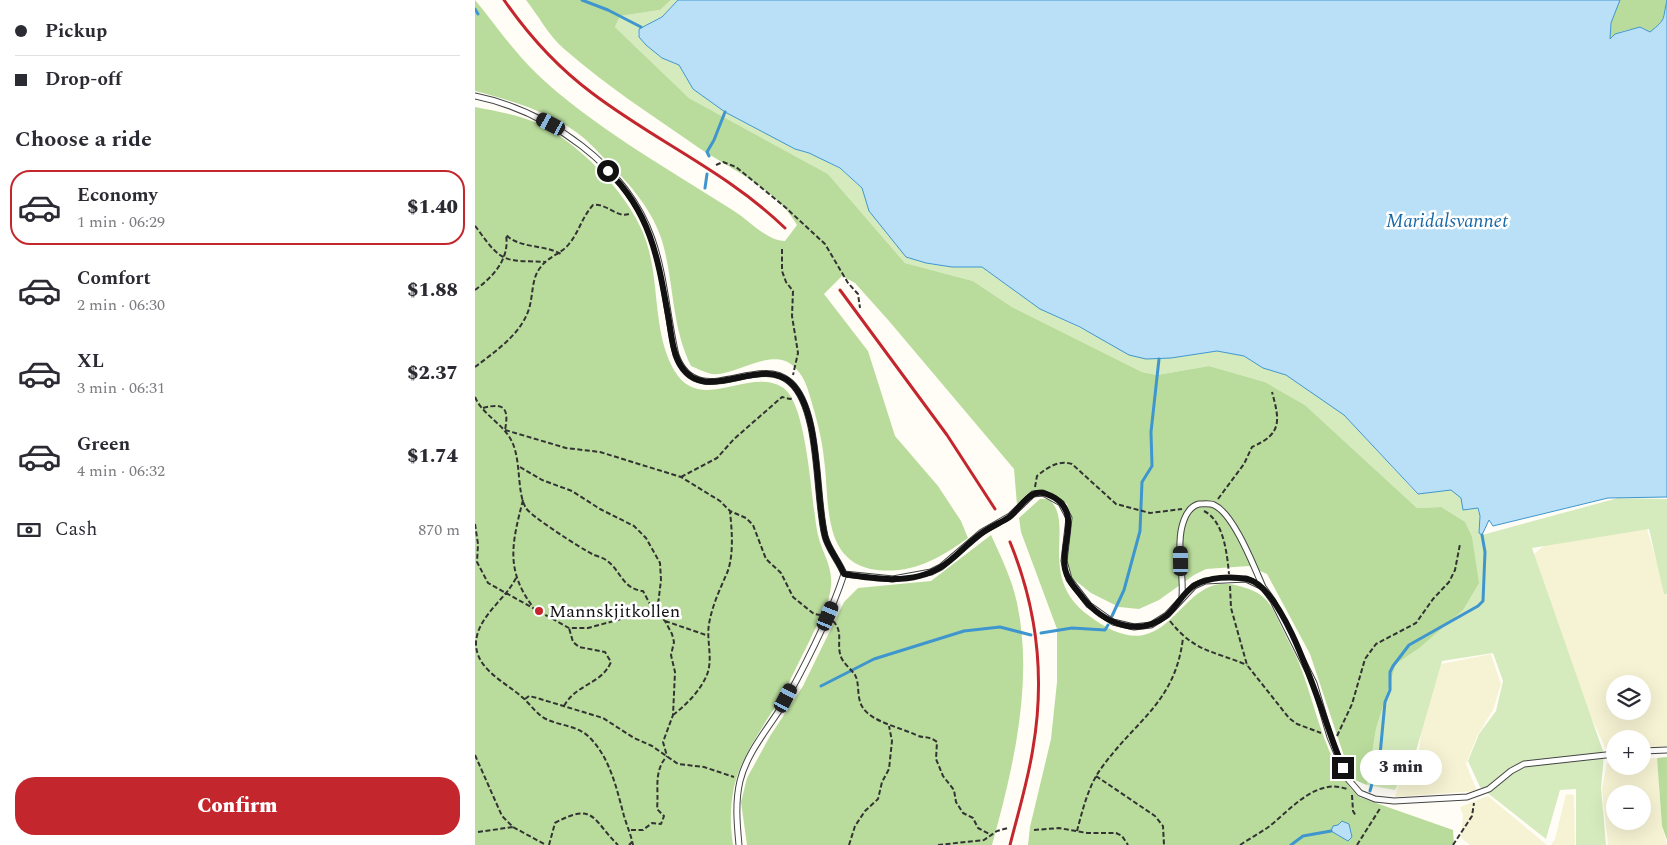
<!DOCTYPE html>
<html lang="en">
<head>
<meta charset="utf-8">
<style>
	body { margin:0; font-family:Spectral,serif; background:#f7f7f7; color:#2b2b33; height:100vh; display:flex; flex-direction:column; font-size:19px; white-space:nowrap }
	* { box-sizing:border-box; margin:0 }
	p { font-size:16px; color:#7c7c81 }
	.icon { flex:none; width:28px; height:28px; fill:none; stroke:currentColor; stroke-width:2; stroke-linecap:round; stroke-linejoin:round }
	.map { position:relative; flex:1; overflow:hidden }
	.drawer { display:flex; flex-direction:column; background:#fff; width:475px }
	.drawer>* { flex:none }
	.top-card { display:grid; align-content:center; height:110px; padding:0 15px; background:#fff }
	.tools { position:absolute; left:1131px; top:675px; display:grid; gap:10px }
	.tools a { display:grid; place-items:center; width:45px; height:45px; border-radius:50%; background:#fff; box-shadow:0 5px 20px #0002; font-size:25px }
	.end { position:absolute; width:22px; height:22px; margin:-11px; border:6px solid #111; background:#fff; box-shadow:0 0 0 2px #fff }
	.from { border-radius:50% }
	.bubble { position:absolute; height:35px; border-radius:18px; background:#fff; box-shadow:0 5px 20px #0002; font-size:16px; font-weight:800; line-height:35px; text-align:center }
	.car { position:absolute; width:15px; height:30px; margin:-15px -8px; border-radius:6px; box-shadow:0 0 4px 1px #0007; background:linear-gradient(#222 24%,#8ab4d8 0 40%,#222 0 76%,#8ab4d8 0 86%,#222 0) }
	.top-card b { display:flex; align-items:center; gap:18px; height:48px; font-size:19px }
	.top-card b+b { border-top:1px solid #e1e1e2 }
	.top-card i { width:12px; height:12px; background:#2b2b33 }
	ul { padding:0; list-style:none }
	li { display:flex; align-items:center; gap:15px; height:75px; margin:0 10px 8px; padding:0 5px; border:2px solid transparent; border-radius:20px }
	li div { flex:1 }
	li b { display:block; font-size:19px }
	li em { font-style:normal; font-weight:800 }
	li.current { border-color:#c4262e }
	li>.icon { width:45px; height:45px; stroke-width:1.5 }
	h2 { padding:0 15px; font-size:22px; line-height:60px }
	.pay { display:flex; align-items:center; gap:12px; height:55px; padding:0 15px; font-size:19px }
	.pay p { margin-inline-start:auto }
	.button { display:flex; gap:10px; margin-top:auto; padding:10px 15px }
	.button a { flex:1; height:58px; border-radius:20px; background:#c4262e; color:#fff; font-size:20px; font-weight:800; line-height:58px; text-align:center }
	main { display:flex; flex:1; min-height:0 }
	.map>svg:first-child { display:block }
	.farmland { fill:#f6f3d4; fill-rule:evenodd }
	.green { fill:#d5ebbd }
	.forest { fill:#b9dc9c }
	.water { fill:#b9e0f7; stroke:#3f96cf }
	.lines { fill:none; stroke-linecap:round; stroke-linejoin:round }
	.stream { stroke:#3f96cf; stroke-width:3 }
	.service-casing { stroke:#444; stroke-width:7 }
	.path { stroke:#333; stroke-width:2; stroke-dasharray:5 2.5; stroke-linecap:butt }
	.service { stroke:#fff; stroke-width:5 }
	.rail { stroke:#c4262e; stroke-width:3 }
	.route { stroke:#111; stroke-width:6 }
	.poi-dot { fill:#c4262e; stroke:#fff; stroke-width:2 }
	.labels { text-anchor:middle; stroke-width:5; stroke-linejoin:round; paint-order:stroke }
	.poi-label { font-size:18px; fill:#111; stroke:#fff; text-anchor:start }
	.water-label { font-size:19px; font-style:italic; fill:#1768a6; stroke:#fff }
</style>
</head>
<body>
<main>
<section class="drawer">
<div class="top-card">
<b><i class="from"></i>Pickup</b>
<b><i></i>Drop-off</b>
</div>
<h2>Choose a ride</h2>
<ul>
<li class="current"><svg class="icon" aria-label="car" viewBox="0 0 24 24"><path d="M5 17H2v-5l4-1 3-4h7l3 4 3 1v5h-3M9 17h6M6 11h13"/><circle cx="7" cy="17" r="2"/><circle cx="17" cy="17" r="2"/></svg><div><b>Economy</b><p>1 min · 06:29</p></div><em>$1.40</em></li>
<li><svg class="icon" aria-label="car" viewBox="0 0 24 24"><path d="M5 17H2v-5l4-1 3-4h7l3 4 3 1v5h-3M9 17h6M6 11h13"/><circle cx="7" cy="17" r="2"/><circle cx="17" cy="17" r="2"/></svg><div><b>Comfort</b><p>2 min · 06:30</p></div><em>$1.88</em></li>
<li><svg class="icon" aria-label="car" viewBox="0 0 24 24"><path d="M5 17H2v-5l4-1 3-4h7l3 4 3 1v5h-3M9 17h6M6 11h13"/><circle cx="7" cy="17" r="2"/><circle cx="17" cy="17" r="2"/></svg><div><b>XL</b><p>3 min · 06:31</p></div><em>$2.37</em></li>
<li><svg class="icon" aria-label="car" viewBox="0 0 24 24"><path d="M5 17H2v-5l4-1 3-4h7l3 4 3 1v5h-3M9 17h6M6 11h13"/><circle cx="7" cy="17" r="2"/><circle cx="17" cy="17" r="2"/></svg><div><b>Green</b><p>4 min · 06:32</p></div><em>$1.74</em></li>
</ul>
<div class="pay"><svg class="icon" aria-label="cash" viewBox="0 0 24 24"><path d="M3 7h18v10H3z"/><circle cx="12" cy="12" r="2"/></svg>Cash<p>870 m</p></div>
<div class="button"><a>Confirm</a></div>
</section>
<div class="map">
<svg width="1192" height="845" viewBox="0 0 1192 845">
	<rect width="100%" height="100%" fill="#fffdf5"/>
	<path class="farmland" d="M1172 529 1192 596V746L1168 748V739H1140V750L1132 751 1109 703 1059 554 1071 544ZM1140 684H1168V711H1140Z
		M1016 654 1026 684 1018 710 1002 736 991 764 1002 791 920 797 929 768 944 752 947 722 966 664Z
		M1182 758 1187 825 1192 845H1133L1127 789 1132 763 1140 762V766H1168V759ZM1140 794H1168V821H1140Z
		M1091 794 1099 795 1100 845H1076L1080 839Z
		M1013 796 1072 845H995L986 838 988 815 985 807Z"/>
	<path class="green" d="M196 0H203L187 17 164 29 163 35 187 58 204 65 218 89 250 112 320 149 334 153 364 168 387 188 395 211 451 263 477 267H507L565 309 671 359 696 358 742 351 769 356 788 368 811 375 869 415 942 494 994 479 1007 524V535L1143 498 1192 499V594H1189L1174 529 1057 548 1129 754 1126 788 1131 845H1101V789L1085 790 1071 839 1005 787 993 761 1004 734 1021 711 1028 681 1018 653 967 661 941 751 920 790 892 785 901 729 921 664 943 649 966 507 942 508 830 405 790 382 734 366 682 375 667 372 537 307 498 281 430 263 353 174 214 98 140 27 145 16 185 10Z"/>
	<path class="forest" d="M0 0C20 24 38 51 61 73 115 125 195 170 259 211 275 221 292 241 310 241L322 225C302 189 257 170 224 148 178 116 130 85 88 48 74 36 63 15 51 0H196L185 10 145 16 140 27 214 98 353 174 430 263 498 281 537 307 667 372 682 375 734 366 790 382 830 405 942 508 966 507 990 522 997 537 1004 583 988 610 943 649 921 664 901 729 892 785 882 781 875 774 835 654 792 574 774 566 731 569 719 575 684 600 664 609 644 607 616 593 597 578 591 559 596 532V516L592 504 575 492 566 490 551 495 542 505 539 469 414 321 380 283 367 276 349 294 393 351 420 436 463 486 486 521 493 538C465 558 438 574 402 570 346 563 355 502 349 459 347 439 342 420 336 400 332 386 329 375 317 365 295 347 257 378 237 374 230 373 222 368 216 366 198 329 199 291 190 252 184 223 167 199 147 177 135 165 123 151 110 139 79 113 38 101 0 91Z
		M1145 0H1191L1190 21 1175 33 1168 28C1157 29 1143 30 1135 39L1136 23Z
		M0 107C26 112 56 117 79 132 117 157 164 206 174 251 184 289 179 335 199 370 225 415 273 367 307 387 333 402 336 504 343 535 347 553 358 566 356 586 355 604 342 624 335 640 326 657 318 675 309 692 292 722 267 753 259 787 255 807 255 825 258 845H0Z
		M565 499H574C601 524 561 576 613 615 699 681 701 566 764 586 771 588 782 591 788 597 798 605 803 621 809 632 814 643 820 653 824 663 841 705 850 765 884 797L978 830 979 845H553L555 827 576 739 582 682V629L546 532 544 518Z
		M516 535C526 557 537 579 542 603 559 682 538 769 517 845H272L266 802 272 778 295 736 328 686 369 602 383 588 456 581Z
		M1192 757V840L1187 826 1182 758Z"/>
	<path class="water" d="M203 0H1145L1136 23 1135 39 1140 34 1165 27 1175 32C1192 18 1187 21 1192 0V497L1133 498 1018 526 1014 520 1007 535 1004 533 1005 516 1003 508 988 510 986 498 976 490 943 494 869 415 811 375 788 368 769 356 742 351 696 358 671 359 654 355 605 327 565 309 507 267H477L451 263 431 257 394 211 387 188 365 168 334 153 320 149 250 112 218 89 204 65 187 58 171 45 164 37V29L187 17Z
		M867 821 874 824 877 837 873 841 856 831 858 826 863 825Z"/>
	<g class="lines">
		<path class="stream" d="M107 0 133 10 166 27
			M0 9 3 14
			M234 156 232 152 239 140 250 112
			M230 188 232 174
			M637 616 649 590 665 531 667 482 677 466 676 432 684 359
			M566 633 597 628 630 630 633 625
			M346 686 399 659 489 631 525 627 556 635
			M895 791 905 755 910 702 915 690V672L918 666 934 645 1003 606 1008 601 1010 552 1007 535
			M816 845 828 836 856 831"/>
		<g class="service-casing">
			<path id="service" d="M0 96C73 111 152 166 177 239 190 276 192 317 201 355 222 413 282 353 315 382 346 409 340 497 350 536 353 549 364 561 369 574 355 617 334 658 312 698 297 724 272 751 265 781 260 802 262 824 264 845
				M369 574 418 579 456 572 466 567 507 532 535 516 558 494 568 493 586 503 594 518 589 561 594 579 614 605 638 622 659 627 676 625 692 615 719 586 730 581 771 579 788 587 798 601 839 683 855 737 872 778 885 793 900 799 919 801 992 797 1014 789 1036 771 1049 764 1140 754
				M707 596C709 572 700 543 709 520 712 512 716 506 724 504 729 504 735 503 739 505 759 514 779 567 788 587
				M1168 751 1192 750"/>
		</g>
		<path class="path" d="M241 165 248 162 261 167 310 207 350 244 373 283 383 294 385 308
			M0 226C10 238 20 258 38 260 48 262 60 261 70 262
			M307 249V271L311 282 318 291 317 316 323 353 318 375
			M0 290C18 277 35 259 31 235 46 249 68 244 86 254
			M0 367C21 351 49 332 55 305 58 293 57 278 65 268 72 257 86 254 94 244 104 232 107 217 118 205 133 203 143 220 156 213
			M0 397C8 416 30 424 38 444 46 463 42 494 51 508 54 515 107 549 117 554 121 556 127 557 131 560 146 570 147 589 168 591L176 606 190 621 197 634 199 642 196 655 200 672 198 715 188 742 192 756
			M8 408C30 402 34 409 30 430
			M30 430 91 448 125 452 206 477 245 501 255 511 271 518 278 525 291 559 306 573 318 597 339 614 345 615
			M45 467 67 480 97 491 125 509 159 526 171 538 185 563 186 580 182 613
			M206 477 242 458 259 439 307 397 315 399 319 398
			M560 487 562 476C573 467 583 460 597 464L641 504 675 513 707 509
			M743 499 769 464 777 447C807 434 805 421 797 392
			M48 500C37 543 30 570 58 607
			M729 511C749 521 752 554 754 574
			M0 524 3 544 2 562 13 583 94 628H113L161 615 182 613
			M41 578C30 600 3 616 1 642 0 669 30 682 47 697 55 704 60 712 69 718 84 726 102 725 114 737 135 757 142 790 149 816 152 826 156 835 158 845
			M755 586 756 608 772 665 814 718 822 724 846 733
			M190 621 234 636
			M358 621C369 632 361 644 366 657 369 664 376 669 380 675 385 683 381 698 388 708 397 722 427 728 441 735 450 739 453 735 462 742L461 759 468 776 479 790 481 802 488 813 498 818 503 828 516 835
			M695 621C719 652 739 651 772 665
			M50 699 54 696 62 698 128 718 159 738 177 746 203 764 229 767 259 777
			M89 706C102 683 126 685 136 662L130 652 104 647 98 642 94 628
			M198 715C211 705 224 692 231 677 239 660 231 641 234 624 237 606 245 589 252 573 259 556 257 530 255 512
			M862 736 877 704 890 659 901 644 941 623 958 599 974 582 980 570 985 544
			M0 755 27 816 38 827 71 845
			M621 776 680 816 688 826 689 845
			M877 795 878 811 881 816
			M156 830H168L177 823 186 824 189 816 182 809C184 789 178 772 192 756
			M559 830 584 828 612 833H641L647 836 653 845
			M602 831C607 812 613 787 625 770 659 721 700 704 708 638
			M3 832 38 827
			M74 845 80 823C120 801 118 821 143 845
			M154 845 158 841
			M374 845 380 826 390 811 403 799 407 782 414 769 417 741 414 726
			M463 845 509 840 522 831 533 828
			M765 845C774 839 783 834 792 828 814 812 840 777 872 789
			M882 845 906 807
			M978 845 997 816 999 803"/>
		<use href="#service" class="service"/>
		<path class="rail" d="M29 0C54 36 82 67 117 93 180 141 252 172 310 228
			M365 290 472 435 520 509
			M535 542C562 608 570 678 558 748 553 781 543 813 535 845"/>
	</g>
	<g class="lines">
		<path class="route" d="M133 171C176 213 183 259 193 315 196 331 197 352 206 366 231 406 286 354 316 383 346 411 340 496 350 536 353 549 364 561 369 574 400 579 437 585 466 567 481 558 492 543 507 533 515 527 525 523 533 518 542 512 551 495 562 493 568 492 575 495 580 498 606 515 585 544 590 569 592 580 601 589 608 598 628 623 663 638 691 616 702 607 707 593 720 585 734 577 756 576 772 579 814 588 851 730 868 768"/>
	</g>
	<circle class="poi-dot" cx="64" cy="611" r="5"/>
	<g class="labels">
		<g class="poi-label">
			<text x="74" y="617">Mannskjitkollen</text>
		</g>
		<g class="water-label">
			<text x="972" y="227">Maridalsvannet</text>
		</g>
	</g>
</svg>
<div class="tools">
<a><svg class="icon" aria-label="layers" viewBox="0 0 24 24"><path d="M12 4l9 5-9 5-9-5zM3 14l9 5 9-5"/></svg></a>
<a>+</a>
<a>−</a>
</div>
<i class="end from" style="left:133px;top:171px"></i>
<i class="end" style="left:868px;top:768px"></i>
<div class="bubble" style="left:885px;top:750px;width:82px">3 min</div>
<i class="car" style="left:76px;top:124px;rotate:298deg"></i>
<i class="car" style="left:706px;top:561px;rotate:359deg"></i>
<i class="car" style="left:353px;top:616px;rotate:23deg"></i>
<i class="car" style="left:311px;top:698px;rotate:28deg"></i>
</div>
</main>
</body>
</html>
